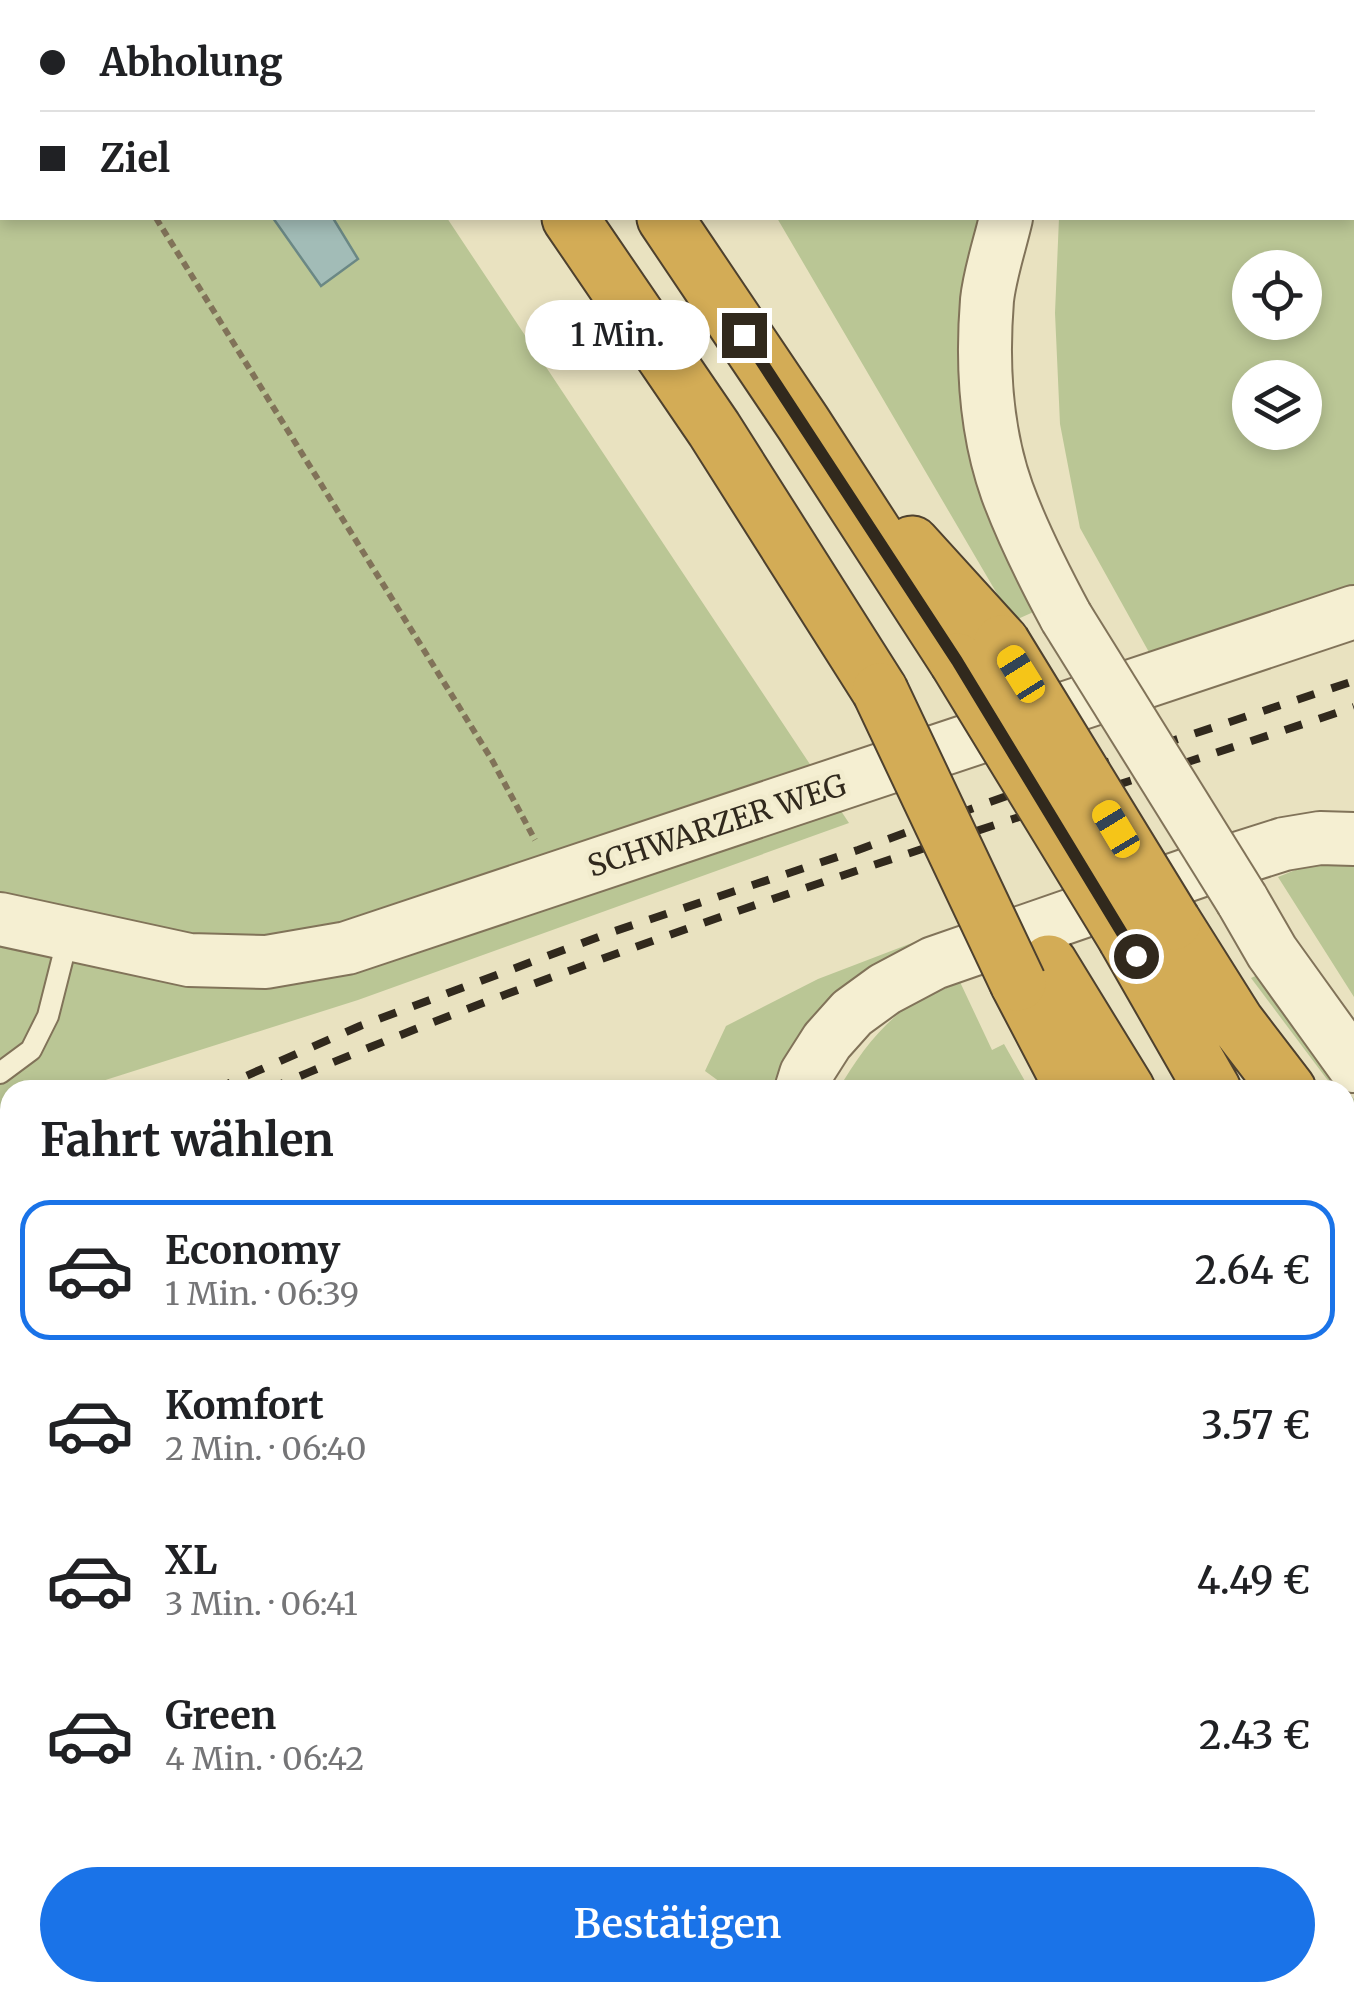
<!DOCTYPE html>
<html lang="de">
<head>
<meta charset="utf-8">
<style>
	body { margin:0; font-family:Merriweather,serif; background:#f2f2f2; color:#202124; height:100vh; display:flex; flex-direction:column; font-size:38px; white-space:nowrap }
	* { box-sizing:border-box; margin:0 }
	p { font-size:32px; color:#757577 }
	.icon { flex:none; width:55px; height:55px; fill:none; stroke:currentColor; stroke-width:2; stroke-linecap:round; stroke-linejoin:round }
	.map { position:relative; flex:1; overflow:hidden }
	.sheet { position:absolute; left:0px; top:1080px; width:1355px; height:922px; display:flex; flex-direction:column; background:#fff; border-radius:30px 30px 0 0; box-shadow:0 5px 15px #0003 }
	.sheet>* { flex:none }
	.hud { position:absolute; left:0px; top:0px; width:1355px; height:220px; box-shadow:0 5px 15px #0003; display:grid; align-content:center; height:220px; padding:0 40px; background:#fff }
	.buttons { position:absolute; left:1232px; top:250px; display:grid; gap:20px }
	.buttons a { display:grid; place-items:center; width:90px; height:90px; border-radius:50%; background:#fff; box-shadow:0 5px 15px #0003; font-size:50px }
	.end { position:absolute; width:45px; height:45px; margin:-22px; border:12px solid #31291d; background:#fff; box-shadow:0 0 0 5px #fff }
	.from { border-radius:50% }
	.bubble { position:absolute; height:70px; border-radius:35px; background:#fff; box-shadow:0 5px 15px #0003; font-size:32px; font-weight:600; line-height:70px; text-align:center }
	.car { position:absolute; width:30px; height:60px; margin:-30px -15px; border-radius:12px; box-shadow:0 0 8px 2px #0007; background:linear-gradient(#f5c518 24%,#345 0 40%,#f5c518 0 76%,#345 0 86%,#f5c518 0) }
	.hud b { display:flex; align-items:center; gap:35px; height:95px; font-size:38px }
	.hud b+b { border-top:2px solid #e0e0e0 }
	.hud i { width:25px; height:25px; background:#202124 }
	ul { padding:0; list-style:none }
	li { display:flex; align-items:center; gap:30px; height:140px; margin:0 20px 15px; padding:0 20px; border:5px solid transparent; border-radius:30px }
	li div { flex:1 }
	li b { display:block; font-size:38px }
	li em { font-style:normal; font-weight:600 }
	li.active { border-color:#1a73e8 }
	li>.icon { width:90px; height:90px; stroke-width:1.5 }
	h2 { padding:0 40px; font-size:45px; line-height:120px }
	.button { display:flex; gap:20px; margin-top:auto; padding:20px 40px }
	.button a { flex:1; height:115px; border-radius:60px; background:#1a73e8; color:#fff; font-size:40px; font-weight:600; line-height:115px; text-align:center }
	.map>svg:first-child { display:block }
	.green { fill:#bac695; fill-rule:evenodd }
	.water { fill:#a2bcb7; stroke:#6b8885; stroke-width:2.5 }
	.building { fill:#c5a278; stroke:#7e6141; stroke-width:2.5 }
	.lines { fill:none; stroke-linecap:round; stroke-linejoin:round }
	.service-casing { stroke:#817359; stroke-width:24 }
	.minor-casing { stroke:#817359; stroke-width:46 }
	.tertiary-casing { stroke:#817359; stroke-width:56 }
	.motorway-casing { stroke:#4e412e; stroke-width:59 }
	.path { stroke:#817359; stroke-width:6; stroke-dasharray:8 5; stroke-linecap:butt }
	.service { stroke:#f5efd2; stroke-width:20 }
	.minor { stroke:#f5efd2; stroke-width:42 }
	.tertiary { stroke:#f5efd2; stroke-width:52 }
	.motorway { stroke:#d3ac56; stroke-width:55 }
	.rail { stroke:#31291d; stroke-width:8; stroke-dasharray:18 18; stroke-linecap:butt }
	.tertiary-bridge-casing { stroke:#817359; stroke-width:56; stroke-linecap:butt }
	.motorway-bridge-casing { stroke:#4e412e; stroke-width:59; stroke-linecap:butt }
	.tertiary-bridge { stroke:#f5efd2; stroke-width:52 }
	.motorway-bridge { stroke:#d3ac56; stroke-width:55 }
	.route { stroke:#31291d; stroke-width:12 }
	.labels { text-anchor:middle; stroke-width:10; stroke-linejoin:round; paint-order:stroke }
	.street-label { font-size:30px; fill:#31291d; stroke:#f2ecce }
</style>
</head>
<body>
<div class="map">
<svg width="1354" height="2001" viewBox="0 0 1354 2001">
	<rect width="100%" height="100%" fill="#e9e2c0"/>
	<path class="green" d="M0 0H303L305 2H2V218H447L849 823 358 1000 74 1090H10V1110L0 1114Z
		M631 0H1137L1133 2H632Z
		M1263 0H1354V588L1150 654 1080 528 1060 424 1055 313 1059 218H1352V2H1257ZM1250 268H1305V322H1250ZM1250 378H1305V432H1250Z
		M777 218H994L972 293 1038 610 1013 621Z
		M1320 860 1354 862V997L1278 877Z
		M925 938 928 941 781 1090H731L705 1071 726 1026 818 979Z
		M1262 973 1327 1069 1354 1099V1110L1345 1100V1090H1337L1326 1078 1251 978Z
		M960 982 992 1050 1004 1044 1030 1090H838C858 1056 882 1022 916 1001 930 994 945 989 960 982Z
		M1345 1704 1354 1721V2001H1315L1310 1993 1345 1992Z"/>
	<path class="water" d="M273 218H333L358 259 321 286Z"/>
	<path class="building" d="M10 1470V1659L0 1663V1474Z"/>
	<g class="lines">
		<g class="service-casing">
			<path id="service" d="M0 1073 31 1050 48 1016 68 937
				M642 1992 647 2001
				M292 2001 309 1992"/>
		</g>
		<g class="minor-casing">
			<path id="minor" d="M372 1992 375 2001"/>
		</g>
		<g class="tertiary-casing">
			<path id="tertiary" d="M1159 2 1162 0
				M1006 218C1000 244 990 273 987 300 982 363 986 432 1007 491 1023 535 1044 576 1066 617
				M1242 900 1272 952 1354 1066
				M0 919 189 960 266 962 347 948 1354 612
				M801 1090 806 1074 827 1041 852 1013 885 989 934 963 1202 870 1284 844 1320 838 1354 839
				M1266 1992 1271 2001"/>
		</g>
		<g class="motorway-casing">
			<path id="motorway" d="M420 0 422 2
				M515 0 517 2
				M570 218 714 429 880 691
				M665 218 803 423 957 661
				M912 544 1002 643
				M1173 922 1236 1022 1288 1090
				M1126 938 1213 1090
				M1049 963 1127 1090
				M1018 983 1074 1090
				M1345 1150 1354 1159
				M1345 1319 1354 1335
				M1345 1468 1354 1484
				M1345 1620 1354 1638"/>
		</g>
		<path class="path" d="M43 0 44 2
			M1222 2 1226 0
			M156 218 492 760 535 840"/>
		<use href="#service" class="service"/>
		<use href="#minor" class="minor"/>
		<use href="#tertiary" class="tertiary"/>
		<use href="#motorway" class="motorway"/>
		<path class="rail" d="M214 1090 360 1026 609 933 858 850 1026 789 1354 681
			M267 1090C620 939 990 829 1354 707
			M0 1194 10 1189
			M0 1215 10 1210"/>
		<g class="tertiary-bridge-casing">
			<path id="tertiary-bridge" d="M1066 617 1242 900"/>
		</g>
		<g class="motorway-bridge-casing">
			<path id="motorway-bridge" d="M1002 643 1173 922
				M957 661 1126 938
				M880 691 1018 983"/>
		</g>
		<use href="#tertiary-bridge" class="tertiary-bridge"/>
		<use href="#motorway-bridge" class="motorway-bridge"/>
	</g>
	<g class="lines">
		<path class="route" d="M744 335 957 661 1136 956"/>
	</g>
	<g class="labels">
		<g class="street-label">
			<text transform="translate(717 826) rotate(-18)" y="10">SCHWARZER WEG</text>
		</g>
	</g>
</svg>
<div class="buttons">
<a><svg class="icon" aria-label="locate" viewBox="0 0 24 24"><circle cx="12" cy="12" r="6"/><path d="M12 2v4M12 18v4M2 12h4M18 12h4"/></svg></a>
<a><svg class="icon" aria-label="layers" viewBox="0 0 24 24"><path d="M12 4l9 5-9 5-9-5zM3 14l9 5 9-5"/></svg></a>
</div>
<i class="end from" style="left:1136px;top:956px"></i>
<i class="end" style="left:744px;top:335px"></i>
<div class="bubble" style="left:525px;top:300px;width:185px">1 Min.</div>
<i class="car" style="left:1021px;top:674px;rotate:328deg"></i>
<i class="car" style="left:1116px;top:829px;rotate:329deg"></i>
<div class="hud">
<b><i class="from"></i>Abholung</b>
<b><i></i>Ziel</b>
</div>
<section class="sheet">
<h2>Fahrt wählen</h2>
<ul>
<li class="active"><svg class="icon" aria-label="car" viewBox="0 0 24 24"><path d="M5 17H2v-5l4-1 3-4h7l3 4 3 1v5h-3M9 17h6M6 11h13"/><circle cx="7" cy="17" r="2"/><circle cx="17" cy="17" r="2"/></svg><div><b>Economy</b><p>1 Min. · 06:39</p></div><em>2.64 €</em></li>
<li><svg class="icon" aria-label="car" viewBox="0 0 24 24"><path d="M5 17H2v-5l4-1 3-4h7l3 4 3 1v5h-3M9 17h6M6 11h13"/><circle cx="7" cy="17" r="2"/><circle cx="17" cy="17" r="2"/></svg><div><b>Komfort</b><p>2 Min. · 06:40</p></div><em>3.57 €</em></li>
<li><svg class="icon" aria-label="car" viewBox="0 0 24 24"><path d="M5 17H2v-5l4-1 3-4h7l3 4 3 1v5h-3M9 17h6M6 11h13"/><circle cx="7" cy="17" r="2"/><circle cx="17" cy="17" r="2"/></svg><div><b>XL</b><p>3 Min. · 06:41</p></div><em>4.49 €</em></li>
<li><svg class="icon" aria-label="car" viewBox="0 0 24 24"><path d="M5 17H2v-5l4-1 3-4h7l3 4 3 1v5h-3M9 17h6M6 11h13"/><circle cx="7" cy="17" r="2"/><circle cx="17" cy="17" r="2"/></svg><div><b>Green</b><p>4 Min. · 06:42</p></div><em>2.43 €</em></li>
</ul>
<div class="button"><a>Bestätigen</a></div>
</section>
</div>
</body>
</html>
